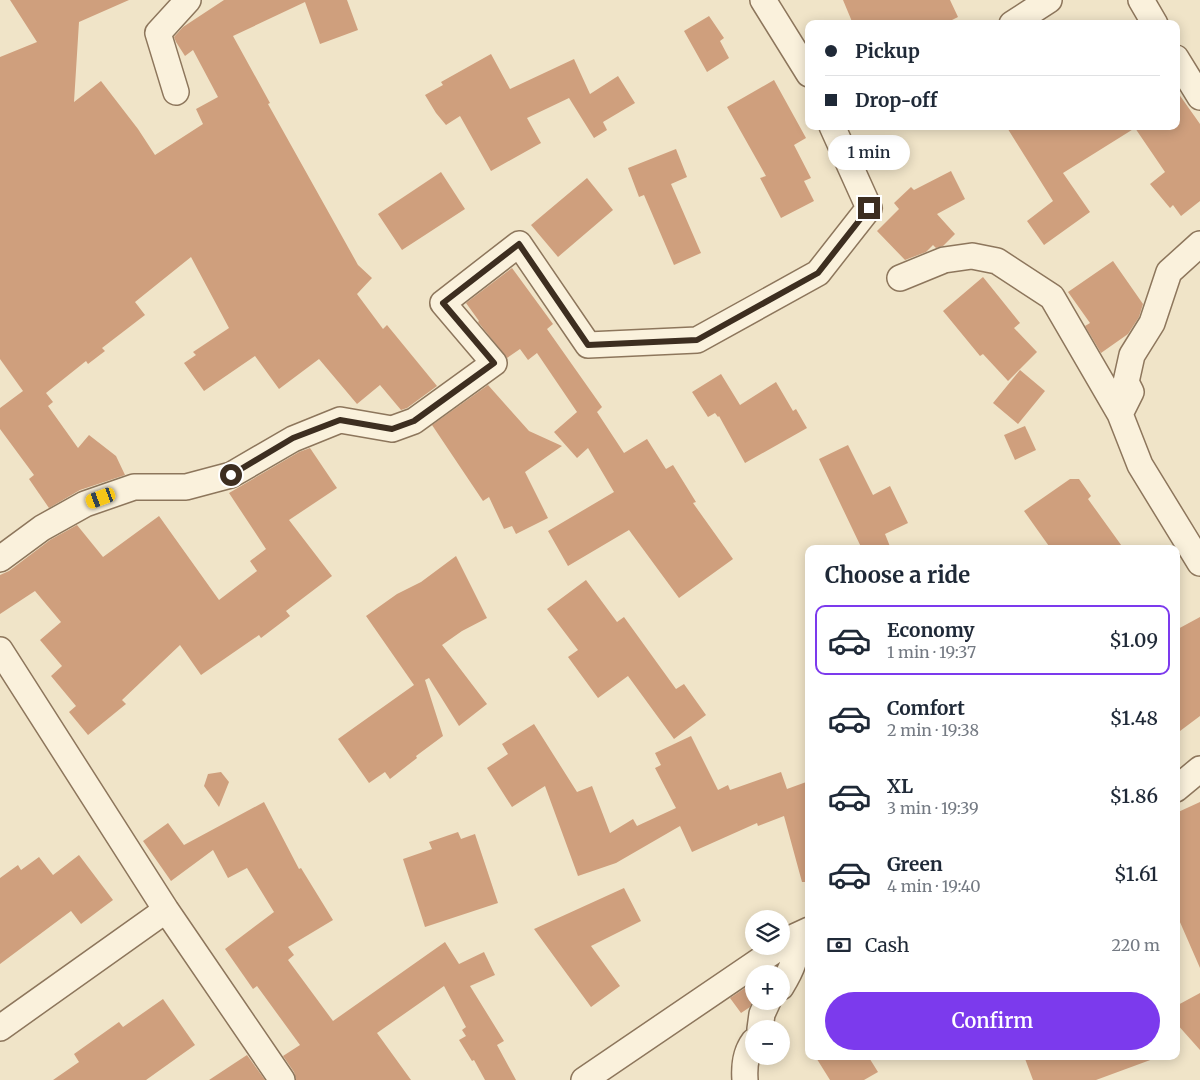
<!DOCTYPE html>
<html lang="en">
<head>
<meta charset="utf-8">
<style>
	body { margin:0; font-family:Merriweather,serif; background:#f2f2f3; color:#1f2937; height:100vh; display:flex; flex-direction:column; font-size:19px; white-space:nowrap }
	* { box-sizing:border-box; margin:0 }
	p { font-size:16px; color:#747a83 }
	.icon { flex:none; width:28px; height:28px; fill:none; stroke:currentColor; stroke-width:2; stroke-linecap:round; stroke-linejoin:round }
	.map { position:relative; flex:1; overflow:hidden }
	.side { position:absolute; left:805px; top:545px; width:375px; height:515px; display:flex; flex-direction:column; background:#fff; border-radius:10px; box-shadow:0 2px 12px #0003 }
	.side>* { flex:none }
	.banner { position:absolute; left:805px; top:20px; width:375px; height:110px; border-radius:10px; box-shadow:0 2px 12px #0003; display:grid; align-content:center; height:110px; padding:0 20px; background:#fff }
	.fabs { position:absolute; left:745px; top:910px; display:grid; gap:10px }
	.fabs a { display:grid; place-items:center; width:45px; height:45px; border-radius:50%; background:#fff; box-shadow:0 2px 12px #0003; font-size:25px }
	.end { position:absolute; width:22px; height:22px; margin:-11px; border:6px solid #3d2e20; background:#fff; box-shadow:0 0 0 2px #fff }
	.from { border-radius:50% }
	.bubble { position:absolute; height:35px; border-radius:18px; background:#fff; box-shadow:0 2px 12px #0003; font-size:16px; font-weight:600; line-height:35px; text-align:center }
	.car { position:absolute; width:15px; height:30px; margin:-15px -8px; border-radius:6px; box-shadow:0 0 4px 1px #0007; background:linear-gradient(#f5c518 24%,#345 0 40%,#f5c518 0 76%,#345 0 86%,#f5c518 0) }
	.banner b { display:flex; align-items:center; gap:18px; height:48px; font-size:19px }
	.banner b+b { border-top:1px solid #e0e1e3 }
	.banner i { width:12px; height:12px; background:#1f2937 }
	ul { padding:0; list-style:none }
	li { display:flex; align-items:center; gap:15px; height:70px; margin:0 10px 8px; padding:0 10px; border:2px solid transparent; border-radius:10px }
	li div { flex:1 }
	li b { display:block; font-size:19px }
	li em { font-style:normal; font-weight:600 }
	li.current { border-color:#7c3aed }
	li>.icon { width:45px; height:45px; stroke-width:1.5 }
	h2 { padding:0 20px; font-size:22px; line-height:60px }
	.pay { display:flex; align-items:center; gap:12px; height:55px; padding:0 20px; font-size:19px }
	.pay p { margin-inline-start:auto }
	.cta { display:flex; gap:10px; margin-top:auto; padding:10px 20px }
	.cta a { flex:1; height:58px; border-radius:30px; background:#7c3aed; color:#fff; font-size:20px; font-weight:600; line-height:58px; text-align:center }
	.map>svg:first-child { display:block }
	.building { fill:#cf9f7d }
	.lines { fill:none; stroke-linecap:round; stroke-linejoin:round }
	.minor-casing { stroke:#8d765c; stroke-width:28 }
	.minor { stroke:#faf1dc; stroke-width:25 }
	.route { stroke:#3d2e20; stroke-width:6 }
</style>
</head>
<body>
<div class="map">
<svg width="1200" height="1080" viewBox="0 0 1200 1080">
	<rect width="100%" height="100%" fill="#f0e4c8"/>
	<path class="building" d="M10 0H129L79 22 74 102 101 81 138 129 155 155 203 124 196 109 218 97 193 50 185 56 176 42 174 37 183 27 224 0H347L358 30 320 44 305 2 233 36 270 103 268 104 358 265 372 278 357 294 383 329 387 325 437 386 407 408 401 410 380 385 357 404 319 359 279 389 255 356 204 391 184 363 196 355 193 352 229 328 191 257 135 302 145 315 102 348 105 351 88 364 86 361 46 393 53 402 48 406 78 448 89 435 116 456 125 475 80 490 49 508 29 479 34 475 0 429V408L23 391 0 359V57L37 42Z
		M843 0H950L958 17 944 24H853Z
		M709 16 724 38 720 41 729 58 707 72 684 31Z
		M491 54 510 89 574 59 590 94 618 76 635 103 603 122 607 130 594 138 569 98 527 118 541 143 491 171 460 116 446 125 436 113 425 95 443 85 441 82Z
		M774 80 806 138 794 145 811 178 804 181 814 201 781 218 760 178 766 176 727 107Z
		M1176 90 1200 124V201L1181 216 1173 205 1170 208 1150 184 1165 172 1135 128 1063 173 1090 212 1044 245 1027 221 1053 201 1006 126H1176Z
		M676 149 687 177 671 184 701 253 674 265 644 195 639 197 628 168Z
		M951 171 965 199 937 214 955 234 943 246 936 248 933 245 926 252 905 260 877 231 899 209 894 203 911 187 914 190Z
		M441 172 465 209 402 250 378 214Z
		M587 178 613 210 558 257 531 225Z
		M1113 261 1143 304 1139 317 1128 334 1101 353 1085 326 1090 323 1068 292Z
		M512 268 553 324 547 329 602 407 597 412 624 453 647 439 666 469 673 465 696 502 693 503 733 559 679 598 629 530 568 566 548 531 614 492 588 448 577 458 554 432 577 412 537 353 528 360 520 349 507 358 478 322 479 321 466 303Z
		M983 277 1020 323 1014 328 1037 352 1008 381 983 354 980 356 943 311Z
		M1020 370 1045 391 1018 424 993 403Z
		M721 374 740 405 776 382 793 411 796 409 807 428 745 463 719 416 718 417 715 413 708 417 692 392Z
		M488 385 529 431 562 446 525 472 548 518 516 534 512 526 504 529 489 497 483 501 432 425Z
		M1025 426 1036 450 1015 460 1004 435Z
		M848 445 873 495 890 486 908 523 885 534 891 549H862L819 459Z
		M310 448 337 488 289 520 332 576 286 611 290 616 261 638 259 635 201 675 180 645 122 700 126 704 88 735 69 712 76 706 51 676 62 666 40 640 61 622 35 591 0 614V575L9 571 50 540 77 525 103 557 159 516 219 600 257 571 250 561 266 549 229 493 299 452Z
		M1070 479H1079L1091 496 1088 499 1124 549H1051L1024 511Z
		M456 556 487 618 462 631 442 645 487 704 459 726 429 678 425 680 443 736 416 756 417 758 390 779 385 772 369 783 338 739 414 685 366 616 397 594 421 582Z
		M586 580 617 622 624 617 676 689 684 684 706 715 674 739 628 676 598 698 568 657 578 650 547 609Z
		M1200 617V716L1176 734V630Z
		M534 724 577 792 592 786 610 833 633 819 637 826 676 808 655 768 661 765 655 753 691 736 718 790 728 785 730 790 781 772 787 789 809 781V882H802L784 816 758 826 757 823 692 852 680 826 616 863 578 876 545 786 512 807 487 768 508 754 502 744Z
		M221 772 229 782 219 807 204 786 208 774Z
		M264 802 299 869 301 868 333 920 288 947 294 955 288 960 333 1021 445 942 459 964 484 952 495 975 470 986 504 1041 497 1045 516 1080H485L474 1060 472 1061 459 1040 466 1036 462 1030 466 1027 444 986 377 1033 411 1080H296L294 1072 283 1056 300 1045 257 986 253 989 225 949 274 912 247 868 228 878 213 850 171 881 143 841 168 823 184 845Z
		M1200 802V968L1176 913V813Z
		M458 832 461 839 475 834 498 903 425 927 403 859 432 849 429 842Z
		M79 855 113 900 81 924 71 911 0 964V878L18 865 21 870 39 857 53 875Z
		M624 888 641 921 591 946 620 986 591 1007 534 929Z
		M751 984 754 988V998L750 1007 741 1013 730 998Z
		M1200 993V1050L1176 1023V1006Z
		M163 999 195 1045 146 1080H53L79 1062 74 1054 119 1022 123 1027Z
		M247 1055 265 1080H209Z
		M815 1056H868L878 1072 864 1080H830Z
		M1024 1056H1153V1059L1096 1080H1033Z"/>
	<g class="lines">
		<g class="minor-casing">
			<path id="minor" d="M763 0 809 74
				M1141 0 1155 24
				M1012 24 1049 0
				M1176 58 1200 97
				M176 92 158 33 188 0
				M1200 244 1169 272 1152 323 1132 355 1126 382 1131 392 1120 414 1140 465 1200 563
				M900 278 944 260 972 256 997 261 1052 297 1120 414
				M0 559 42 528 85 504 134 487H186L231 475 293 439 340 420 392 429 414 421 494 363 443 303 519 244 588 345 697 340 818 273 869 208 832 126
				M0 650 166 910 282 1080
				M1176 789 1200 769
				M781 987C792 969 797 958 796 936
				M0 1028 166 910
				M760 1029 762 1014 768 1001
				M584 1080 796 936 809 930
				M745 1080C744 1066 745 1053 754 1041"/>
		</g>
		<use href="#minor" class="minor"/>
	</g>
	<g class="lines">
		<path class="route" d="M231 475 293 438 340 420 392 429 414 421 494 363 443 303 519 244 588 345 697 340 818 273 869 208"/>
	</g>
</svg>
<div class="fabs">
<a><svg class="icon" aria-label="layers" viewBox="0 0 24 24"><path d="M12 4l9 5-9 5-9-5zM3 14l9 5 9-5"/></svg></a>
<a>+</a>
<a>−</a>
</div>
<i class="end from" style="left:231px;top:475px"></i>
<i class="end" style="left:869px;top:208px"></i>
<div class="bubble" style="left:828px;top:135px;width:82px">1 min</div>
<i class="car" style="left:101px;top:498px;rotate:250deg"></i>
<div class="banner">
<b><i class="from"></i>Pickup</b>
<b><i></i>Drop-off</b>
</div>
<section class="side">
<h2>Choose a ride</h2>
<ul>
<li class="current"><svg class="icon" aria-label="car" viewBox="0 0 24 24"><path d="M5 17H2v-5l4-1 3-4h7l3 4 3 1v5h-3M9 17h6M6 11h13"/><circle cx="7" cy="17" r="2"/><circle cx="17" cy="17" r="2"/></svg><div><b>Economy</b><p>1 min · 19:37</p></div><em>$1.09</em></li>
<li><svg class="icon" aria-label="car" viewBox="0 0 24 24"><path d="M5 17H2v-5l4-1 3-4h7l3 4 3 1v5h-3M9 17h6M6 11h13"/><circle cx="7" cy="17" r="2"/><circle cx="17" cy="17" r="2"/></svg><div><b>Comfort</b><p>2 min · 19:38</p></div><em>$1.48</em></li>
<li><svg class="icon" aria-label="car" viewBox="0 0 24 24"><path d="M5 17H2v-5l4-1 3-4h7l3 4 3 1v5h-3M9 17h6M6 11h13"/><circle cx="7" cy="17" r="2"/><circle cx="17" cy="17" r="2"/></svg><div><b>XL</b><p>3 min · 19:39</p></div><em>$1.86</em></li>
<li><svg class="icon" aria-label="car" viewBox="0 0 24 24"><path d="M5 17H2v-5l4-1 3-4h7l3 4 3 1v5h-3M9 17h6M6 11h13"/><circle cx="7" cy="17" r="2"/><circle cx="17" cy="17" r="2"/></svg><div><b>Green</b><p>4 min · 19:40</p></div><em>$1.61</em></li>
</ul>
<div class="pay"><svg class="icon" aria-label="cash" viewBox="0 0 24 24"><path d="M3 7h18v10H3z"/><circle cx="12" cy="12" r="2"/></svg>Cash<p>220 m</p></div>
<div class="cta"><a>Confirm</a></div>
</section>
</div>
</body>
</html>
